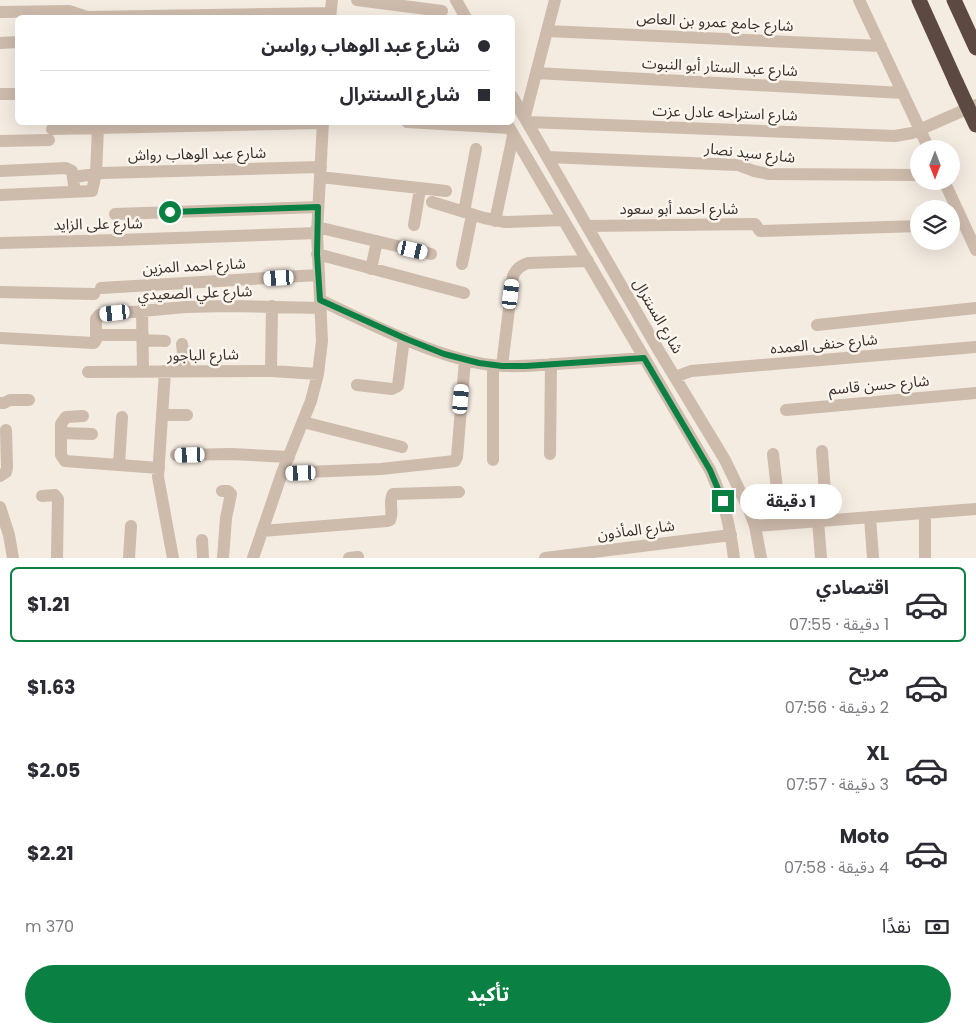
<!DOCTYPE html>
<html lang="ar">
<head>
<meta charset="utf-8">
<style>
	body { margin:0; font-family:Poppins,"Noto Sans Arabic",sans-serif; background:#f2f2f3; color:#2b2b33; direction:rtl; height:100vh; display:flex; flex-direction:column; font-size:19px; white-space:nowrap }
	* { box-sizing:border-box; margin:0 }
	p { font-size:16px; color:#7c7c81 }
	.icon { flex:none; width:28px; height:28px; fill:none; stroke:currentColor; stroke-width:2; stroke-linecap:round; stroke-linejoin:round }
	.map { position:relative; height:558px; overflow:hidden; direction:ltr }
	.drawer { display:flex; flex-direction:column; background:#fff; flex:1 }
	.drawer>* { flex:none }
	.top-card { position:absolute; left:15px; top:15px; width:500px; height:110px; border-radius:8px; box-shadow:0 5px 20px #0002; direction:rtl; display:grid; align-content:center; height:110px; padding:0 25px; background:#fff }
	.needle { width:32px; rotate:180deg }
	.tools { position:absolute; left:910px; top:140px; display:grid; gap:10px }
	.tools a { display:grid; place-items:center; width:50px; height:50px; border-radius:50%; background:#fff; box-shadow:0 5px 20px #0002; font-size:25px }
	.end { position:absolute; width:22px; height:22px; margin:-11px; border:6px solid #0b8043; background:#fff; box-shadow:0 0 0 2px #fff }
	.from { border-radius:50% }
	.bubble { position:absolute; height:35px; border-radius:18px; background:#fff; box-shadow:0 5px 20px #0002; font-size:16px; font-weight:700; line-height:35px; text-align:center; direction:rtl }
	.car { position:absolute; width:15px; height:30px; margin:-15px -8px; border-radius:6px; box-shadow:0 0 4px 1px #0007; background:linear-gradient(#fff 24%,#345 0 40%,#fff 0 76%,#345 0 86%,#fff 0) }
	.top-card b { display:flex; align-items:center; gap:18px; height:48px; font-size:19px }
	.top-card b+b { border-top:1px solid #e1e1e2 }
	.top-card i { width:12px; height:12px; background:#2b2b33 }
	ul { padding:9px 0 0; list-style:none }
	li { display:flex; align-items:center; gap:15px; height:75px; margin:0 10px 8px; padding:0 15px; border:2px solid transparent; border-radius:8px }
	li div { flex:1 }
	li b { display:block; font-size:19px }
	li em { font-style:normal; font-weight:700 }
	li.current { border-color:#0b8043 }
	li>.icon { width:45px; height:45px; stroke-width:1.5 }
	.pay { display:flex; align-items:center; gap:12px; height:55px; padding:0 25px; font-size:19px }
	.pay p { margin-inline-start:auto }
	.primary-button { display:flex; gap:10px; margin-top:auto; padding:10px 25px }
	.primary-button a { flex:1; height:58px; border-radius:30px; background:#0b8043; color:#fff; font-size:20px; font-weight:700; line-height:58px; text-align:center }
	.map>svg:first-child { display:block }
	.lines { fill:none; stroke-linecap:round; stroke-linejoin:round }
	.minor { stroke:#cdbbac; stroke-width:12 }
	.highway { stroke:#5c4a42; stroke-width:15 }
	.highway-bridge { stroke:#5c4a42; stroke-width:15 }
	.route { stroke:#0b8043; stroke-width:6 }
	.labels { text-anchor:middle; stroke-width:5; stroke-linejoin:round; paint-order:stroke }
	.street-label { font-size:15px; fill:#3b302b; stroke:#fbf5ee }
</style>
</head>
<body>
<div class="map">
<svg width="976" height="558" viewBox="0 0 976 558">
	<rect width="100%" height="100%" fill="#f4ebe1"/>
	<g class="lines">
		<path class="minor" d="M357 0 442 11
			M456 0 466 18
			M859 0 929 149
			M0 12 69 11 87 17 330 13
			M330 18 332 0
			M547 31 881 46
			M0 43 18 42
			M536 73 903 93
			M0 94H18
			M512 96 659 351 725 460 749 510 755 526 761 558
			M525 116 555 0
			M407 122 509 128
			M506 122 710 470C724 500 730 526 734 558
			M528 122 895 136 912 133 976 105
			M52 129 323 123
			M0 141 49 140
			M547 157 738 165 754 171 769 174 919 175
			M0 171 66 168 72 171 74 185
			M74 177 102 173 321 167
			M320 177 446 191
			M944 181 976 250
			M0 195 92 191 96 173 98 128
			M432 202 484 218 505 222 563 220
			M464 212 476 149
			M115 214 318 207
			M495 221 513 136
			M414 225 420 189
			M951 225 964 224
			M587 226 755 224 760 231 919 226
			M317 227 431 254
			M0 243 118 240 317 233
			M317 254 464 293
			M462 264 472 215
			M371 269 377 241
			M101 288 318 275
			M0 292 94 294
			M320 300C371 324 436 358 491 365 513 368 535 365 556 364 586 362 615 360 644 358
			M142 310 143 371
			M817 325 976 308
			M96 335V319L99 315 185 307 228 306 321 308
			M0 338 94 343 96 340V335H143
			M143 340 165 341
			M182 344 185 371
			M502 366 513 276C517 268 520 266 528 263L588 261
			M165 371 158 477 173 558
			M271 371 272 306
			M88 372 271 371 318 374
			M675 377 691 371 976 347
			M357 385 392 389 398 386 404 338
			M0 403H4L10 400H29
			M786 410 976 393
			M162 415H187
			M83 416 66 417 61 424V455L65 461 159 468
			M303 422 402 447
			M61 433 92 434
			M822 451 827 520
			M550 454 551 364
			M773 454 781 524
			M176 455 232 454 289 457
			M493 460V365
			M119 465 122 417
			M282 473 381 469 455 461 457 457 465 360
			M0 476 6 472 7 468 6 430
			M222 491H228L231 494 226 518 223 558
			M42 496 55 495 58 499 57 558
			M0 507 9 535 13 558
			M925 513V558
			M870 517 873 558
			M818 521 821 558
			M755 526 976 509
			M262 531 387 521 390 520C394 512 388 502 393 494L459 492
			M202 540 203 558
			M129 558 131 526
			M253 558 282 473 311 401 318 374 322 341 317 233 323 122
			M349 558 358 557
			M545 558 731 535"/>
		<path class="highway" d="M919 0 956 82
			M954 0 976 48"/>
		<path class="highway-bridge" d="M956 82 976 125"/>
	</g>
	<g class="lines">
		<path class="route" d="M170 212 318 207 317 254 320 300 404 338 444 354 479 363 502 366H526L644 358 710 470 723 501"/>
	</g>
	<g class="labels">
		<g class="street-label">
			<text transform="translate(715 22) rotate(3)" y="5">شارع جامع عمرو بن العاص</text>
			<text transform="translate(720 67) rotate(3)" y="5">شارع عبد الستار أبو النبوت</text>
			<text transform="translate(725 113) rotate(2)" y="5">شارع استراحه عادل عزت</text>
			<text transform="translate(750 153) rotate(6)" y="5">شارع سيد نصار</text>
			<text transform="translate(197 154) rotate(-1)" y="5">شارع عبد الوهاب رواش</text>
			<text x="679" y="214">شارع احمد أبو سعود</text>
			<text transform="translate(98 224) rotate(-1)" y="5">شارع على الزايد</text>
			<text transform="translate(194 266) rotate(-3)" y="5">شارع احمد المزين</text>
			<text transform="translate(195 293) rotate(-2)" y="5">شارع علي الصعيدي</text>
			<text transform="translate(658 316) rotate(60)" y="5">شارع السنترال</text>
			<text transform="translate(824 344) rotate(-5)" y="5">شارع حنفى العمده</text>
			<text transform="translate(203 355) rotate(-1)" y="5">شارع الباجور</text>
			<text transform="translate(879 385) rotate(-5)" y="5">شارع حسن قاسم</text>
			<text transform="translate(636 530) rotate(-7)" y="5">شارع المأذون</text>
		</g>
	</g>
</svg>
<div class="tools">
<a><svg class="needle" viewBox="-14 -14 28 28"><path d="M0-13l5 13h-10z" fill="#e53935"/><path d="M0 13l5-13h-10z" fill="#7c7c81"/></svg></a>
<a><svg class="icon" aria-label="layers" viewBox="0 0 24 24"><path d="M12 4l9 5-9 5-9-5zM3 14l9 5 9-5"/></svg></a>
</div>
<i class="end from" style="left:170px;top:212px"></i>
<i class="end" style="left:723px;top:501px"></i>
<div class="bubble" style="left:740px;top:484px;width:102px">1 دقيقة</div>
<i class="car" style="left:413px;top:250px;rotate:103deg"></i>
<i class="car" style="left:279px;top:278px;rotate:267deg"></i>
<i class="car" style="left:511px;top:294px;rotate:7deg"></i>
<i class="car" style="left:115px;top:313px;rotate:264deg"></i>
<i class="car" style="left:461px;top:399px;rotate:5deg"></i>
<i class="car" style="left:190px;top:455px;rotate:268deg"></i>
<i class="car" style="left:301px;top:473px;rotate:268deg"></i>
<div class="top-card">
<b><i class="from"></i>شارع عبد الوهاب رواسن</b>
<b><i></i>شارع السنترال</b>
</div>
</div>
<section class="drawer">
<ul>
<li class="current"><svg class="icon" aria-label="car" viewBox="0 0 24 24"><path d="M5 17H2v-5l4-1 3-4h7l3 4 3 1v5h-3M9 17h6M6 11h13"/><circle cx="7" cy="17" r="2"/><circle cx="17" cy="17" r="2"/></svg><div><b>اقتصادي</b><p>1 دقيقة · 07:55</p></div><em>$1.21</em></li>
<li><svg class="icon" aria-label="car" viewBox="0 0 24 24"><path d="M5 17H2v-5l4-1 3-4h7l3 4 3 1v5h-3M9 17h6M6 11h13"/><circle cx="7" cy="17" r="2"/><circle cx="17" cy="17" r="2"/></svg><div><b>مريح</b><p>2 دقيقة · 07:56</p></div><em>$1.63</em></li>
<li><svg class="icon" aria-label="car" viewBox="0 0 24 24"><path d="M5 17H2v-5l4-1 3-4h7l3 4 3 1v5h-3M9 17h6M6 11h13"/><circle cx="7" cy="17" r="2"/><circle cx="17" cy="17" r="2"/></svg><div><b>XL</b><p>3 دقيقة · 07:57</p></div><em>$2.05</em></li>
<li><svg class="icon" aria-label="car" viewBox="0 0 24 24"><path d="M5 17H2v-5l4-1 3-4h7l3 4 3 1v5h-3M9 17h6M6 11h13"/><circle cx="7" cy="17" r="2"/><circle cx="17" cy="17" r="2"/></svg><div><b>Moto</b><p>4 دقيقة · 07:58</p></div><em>$2.21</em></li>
</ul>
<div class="pay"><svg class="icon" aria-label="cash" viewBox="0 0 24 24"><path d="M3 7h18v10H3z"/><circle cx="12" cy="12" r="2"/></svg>نقدًا<p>370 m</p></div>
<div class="primary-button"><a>تأكيد</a></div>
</section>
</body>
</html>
